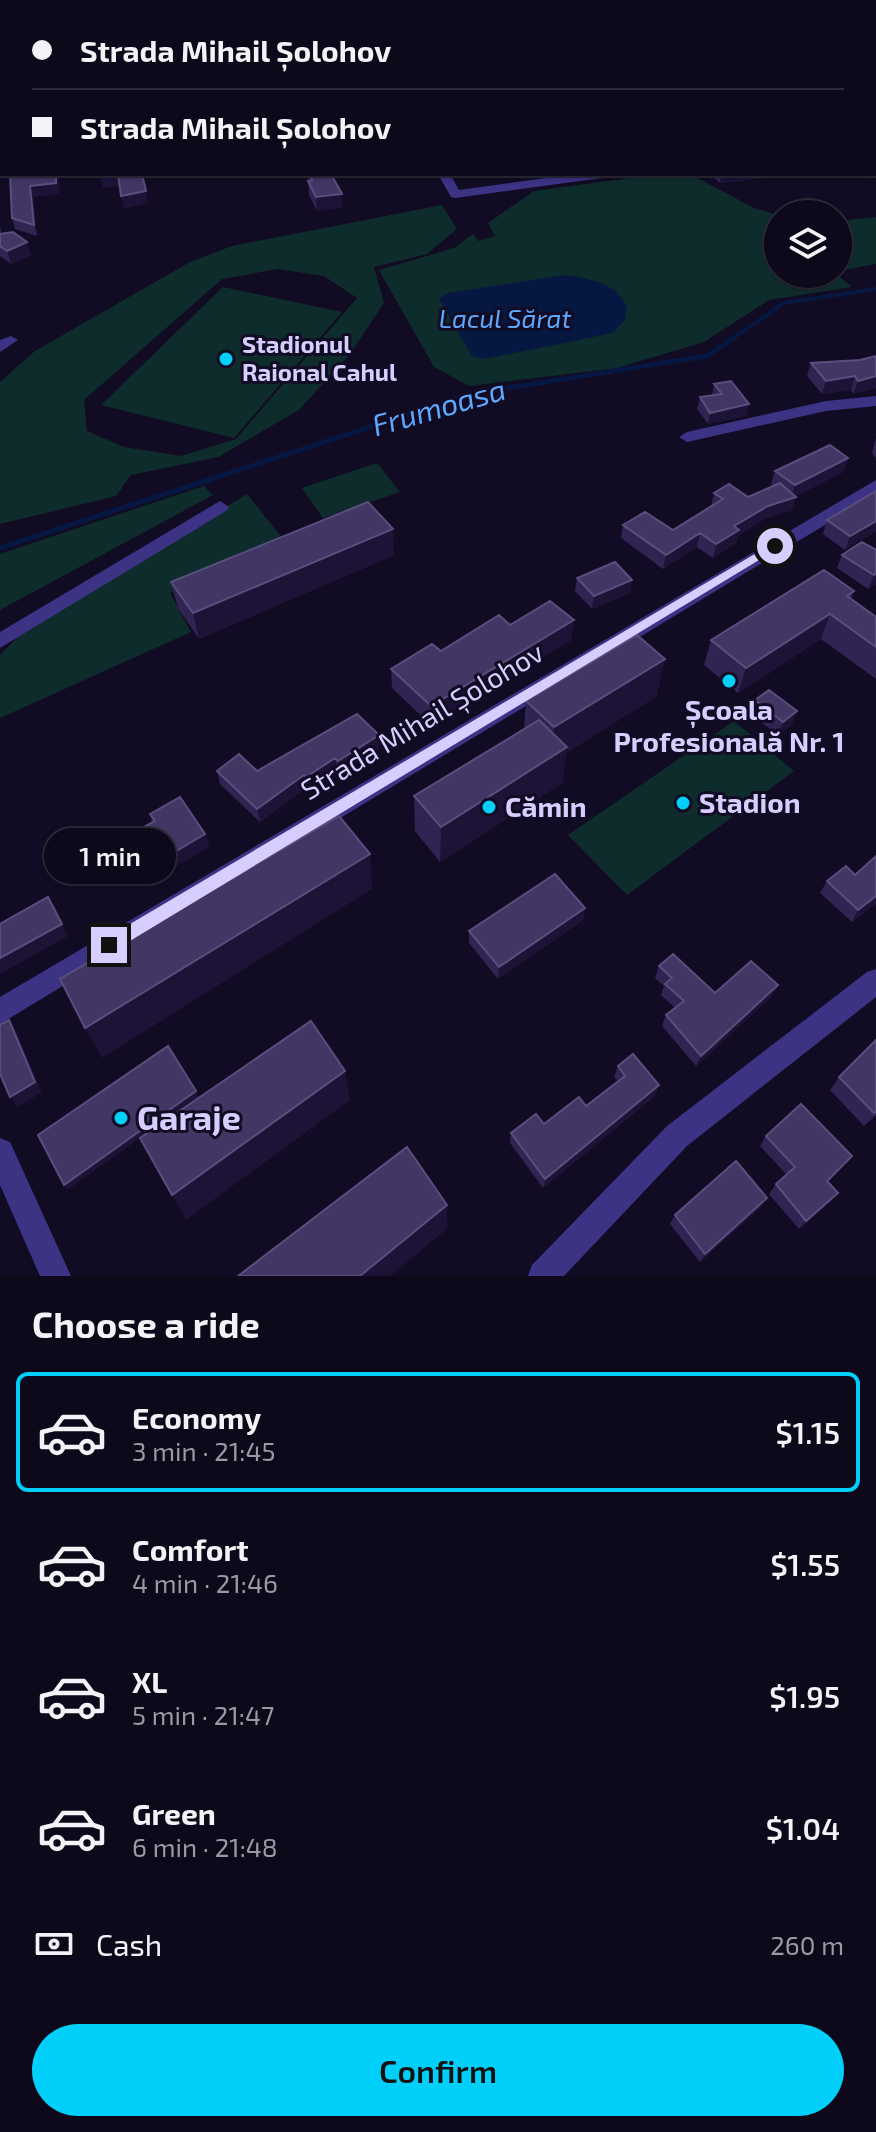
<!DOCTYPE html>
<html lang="en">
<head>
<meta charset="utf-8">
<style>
	body { margin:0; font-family:"Exo 2",sans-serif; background:#1b1727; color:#f1f3f6; height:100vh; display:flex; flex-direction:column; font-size:30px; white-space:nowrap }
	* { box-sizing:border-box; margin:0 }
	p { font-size:26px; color:#9a9aa2 }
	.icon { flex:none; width:44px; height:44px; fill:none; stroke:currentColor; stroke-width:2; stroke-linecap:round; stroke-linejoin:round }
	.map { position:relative; height:1276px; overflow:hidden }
	.panel { display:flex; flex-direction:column; background:#0d091a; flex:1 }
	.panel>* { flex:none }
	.banner { position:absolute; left:0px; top:0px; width:876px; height:176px; box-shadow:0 2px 6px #0004,0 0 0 2px #2d2a39; display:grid; align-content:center; height:176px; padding:0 32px; background:#0d091a }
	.buttons { position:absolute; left:764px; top:200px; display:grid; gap:16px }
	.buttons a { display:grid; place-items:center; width:88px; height:88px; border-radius:50%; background:#0d091a; box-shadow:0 2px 6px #0004,0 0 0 2px #2d2a39; font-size:40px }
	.end { position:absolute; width:36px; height:36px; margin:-18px; border:10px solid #d7ceff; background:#111; box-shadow:0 0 0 4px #111 }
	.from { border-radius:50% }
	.bubble { position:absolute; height:56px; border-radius:28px; background:#0d091a; box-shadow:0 2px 6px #0004,0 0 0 2px #2d2a39; font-size:26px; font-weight:600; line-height:56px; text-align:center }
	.banner b { display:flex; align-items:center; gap:28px; height:76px; font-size:30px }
	.banner b+b { border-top:2px solid #2d2a39 }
	.banner i { width:20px; height:20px; background:#f1f3f6 }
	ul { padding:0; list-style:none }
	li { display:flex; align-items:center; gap:24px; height:120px; margin:0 16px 12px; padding:0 16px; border:4px solid transparent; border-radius:12px }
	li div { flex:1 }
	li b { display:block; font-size:30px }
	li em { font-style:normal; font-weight:600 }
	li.active { border-color:#00cff9 }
	li>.icon { width:72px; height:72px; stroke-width:1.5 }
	h2 { padding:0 32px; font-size:36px; line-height:96px }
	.pay { display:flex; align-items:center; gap:20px; height:88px; padding:0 32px; font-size:30px }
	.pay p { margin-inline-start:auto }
	.action { display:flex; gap:16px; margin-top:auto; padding:16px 32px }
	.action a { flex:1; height:92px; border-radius:48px; background:#00cff9; color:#111; font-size:32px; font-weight:600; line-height:92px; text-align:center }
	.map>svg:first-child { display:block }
	.green { fill:#0f2c2d; fill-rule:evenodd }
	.water { fill:#061842 }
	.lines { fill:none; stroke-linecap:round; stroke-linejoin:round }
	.stream-far1 { stroke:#061842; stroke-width:4 }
	.stream { stroke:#061842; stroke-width:5 }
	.minor { fill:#3c3385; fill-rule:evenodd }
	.secondary { fill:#7365ff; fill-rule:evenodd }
	.wall { fill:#302452 }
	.shaded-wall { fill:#1c1337 }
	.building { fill:#423665; stroke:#594e7d; stroke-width:2 }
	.route { fill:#d7ceff }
	.poi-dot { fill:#00cff9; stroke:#110c23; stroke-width:3 }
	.labels { text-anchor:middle; stroke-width:6; stroke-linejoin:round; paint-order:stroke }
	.far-poi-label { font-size:24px; font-weight:bold; fill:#d7ceff; stroke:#110c23; text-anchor:start }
	.far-water-label { font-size:26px; font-style:italic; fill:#5ca8ff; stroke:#110c23 }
	.poi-label { font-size:28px; font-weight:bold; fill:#d7ceff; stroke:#110c23; text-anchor:start }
	.street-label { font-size:28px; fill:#d7ceff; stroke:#110c23 }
	.water-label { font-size:30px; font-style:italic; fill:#5ca8ff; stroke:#110c23 }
	.near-poi-label { font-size:34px; font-weight:bold; fill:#d7ceff; stroke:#110c23; text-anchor:start }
</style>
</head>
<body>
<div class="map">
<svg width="876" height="1276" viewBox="0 0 876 1276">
	<rect width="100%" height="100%" fill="#110c23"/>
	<path class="green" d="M0 0H310L311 2H2L0 63Z
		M660 174H690L754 208 778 215V274H836L852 287 769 300 704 342 617 368 469 386 434 367 379 270 454 248 473 234 478 241 495 236 488 223 534 191Z
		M442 205 457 229 427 254 374 267 384 303 350 354 299 410 218 457 131 475 116 496 0 524V382L35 351 190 262 232 246ZM278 269 324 276 357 298 236 439 181 456 124 447 87 431 84 400 222 279Z
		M876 217V264L838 271V221Z
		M223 287 342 312 234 438 101 405Z
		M377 463 400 492 323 518 302 488Z
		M204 486 213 495 0 610V554Z
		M247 494 288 545 170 593 191 632 0 718V655L18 637Z
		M734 721 794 771 627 895 568 835Z"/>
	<path class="water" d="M565 275C588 278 618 283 627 308L625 320 613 333 484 359 472 356 439 299 447 293Z"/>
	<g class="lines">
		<path class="stream-far1" d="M732 339 784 303 876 289"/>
		<path class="stream" d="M0 548 471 394 707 356 735 337"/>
		<path class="minor" d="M326 0H336L337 2H327Z
			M511 0H521L523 2H513Z
			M438 174H450L459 190 575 174H608L602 178 455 198 451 197Z
			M11 336 18 340 0 352V340Z
			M876 396V406L826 411 687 442 679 437 687 432 826 401Z
			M876 480V494L0 1024V997Z
			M220 501 229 507 226 511 0 648V632Z
			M876 969V997L687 1146 564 1276H528L532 1265 667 1126 867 972Z
			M0 1138 10 1142 71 1276H40L0 1185Z"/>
		<path class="secondary" d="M0 63H2L0 70Z"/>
	</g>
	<path class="wall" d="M541 0H876V175L848 178 844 174H874V2H544Z
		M10 174H59V193L33 197 37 236 15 229 12 218Z
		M307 174H331L342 194V207L317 211 309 195 308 181H309Z
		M711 174H794L720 183Z
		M0 227 2 234 31 255 11 264 0 256Z
		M876 356V388L853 394 851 390 822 394 807 376 811 363 860 360Z
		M714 384 746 416 708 424 697 409 700 397 712 395Z
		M876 438V458L872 453Z
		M848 458 843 472 796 496 792 510 764 519 738 536 736 543 713 558 697 547 663 569 621 538 623 525 673 530 711 506 714 493 748 497 774 486 771 484 775 471Z
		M876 491 845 550 823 534 827 520Z
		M862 542 876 584 868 589 837 568 842 555Z
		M394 555 199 639 178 608 171 582Z
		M577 578 632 580 630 593 592 609 575 591Z
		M854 591 851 599 876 617V679L821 639 738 693 704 665 711 640Z
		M510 625 571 640 431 725 392 688 391 669Z
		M657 696 566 753 562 783 440 862 415 831 414 796 524 729 526 701Z
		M755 700 792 725 778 735 750 714Z
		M379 735V748L340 774 337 771 308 790 306 788 260 822 220 784 217 771H257Z
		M150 814 205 834 209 847 167 871 147 841 142 828 152 822Z
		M876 856V903L852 922 820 893 827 881 855 875Z
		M585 908 583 920 498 979 469 943V931Z
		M659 966 715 993 778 985 772 996 696 1066 662 1026 666 1015 675 1008 661 995 664 986 655 978Z
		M876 1040V1115L864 1126 830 1090 839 1077Z
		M618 1066 655 1096 543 1188 510 1143 511 1133 544 1124 586 1106 618 1081 614 1077Z
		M766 1136 852 1156 828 1182 830 1202 799 1229 769 1194 776 1184 787 1175 760 1146Z
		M761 1207 700 1262 670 1224 675 1215Z"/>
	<path class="shaded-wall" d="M56 174H59V193L33 197 37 236 34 225 30 186Z
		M118 174 120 186 103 188 100 176Z
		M721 174H794L720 183Z
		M146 191 148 203 124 209 121 196Z
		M342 194V207L317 211 316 197Z
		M27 242 31 255 11 264 7 251Z
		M855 376 851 390 822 394 826 381Z
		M876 376V388L853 394 858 381Z
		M749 404 746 416 708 424 710 413Z
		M848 458 843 472 792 498 796 497 792 510 764 519 738 536 736 543 713 558 716 544 734 526 768 506 791 498 795 485Z
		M876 521V532L845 550 850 536Z
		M393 529 394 555 199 639 193 613Z
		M700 533 697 547 663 569 666 555Z
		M876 574V584L868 589 874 575Z
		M632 580 630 593 592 609 594 596Z
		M830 614 821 639 738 693 746 668Z
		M574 620 571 640 431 725V706Z
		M665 659 657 696 566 753 562 783 440 862 441 827 550 758 554 727Z
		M797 711 792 725 778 735 783 722Z
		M379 735V748L340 774 338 761Z
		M335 758 337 771 308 790 306 777Z
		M304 775 306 788 260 822 257 809Z
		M205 834 209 847 167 871 163 859Z
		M370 854 372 889 102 1058 85 1028Z
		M876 896V903L852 922 858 910Z
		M585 908 583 920 498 979 499 967Z
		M62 924 68 936 0 974V958Z
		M778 985 772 996 696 1066 701 1056Z
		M9 1020 16 1031 42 1092 18 1107 10 1097Z
		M345 1071 350 1100 186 1220 172 1195Z
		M659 1085 655 1096 543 1188 545 1179Z
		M196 1091 198 1097 67 1190 64 1185Z
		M838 1193 830 1202 799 1229 806 1221Z
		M767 1198 761 1207 700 1262 705 1254Z
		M447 1205V1229L390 1276H360Z"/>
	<path class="building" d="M359 0H508L510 2H361Z
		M554 0H876V33H875V43H876V127H874L876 133V163L874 164V2H556Z
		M10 174H56V183L30 186 34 225 12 218Z
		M118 174H142L146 191 121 196Z
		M310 174H331L342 194 316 197 308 181H312Z
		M13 232 27 242 7 251 0 246V234Z
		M876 356V376L858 381 855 376 826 381 811 363 860 360Z
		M731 381 749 404 710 413 700 397 722 394 714 384Z
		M830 445 848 458 795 485 775 471Z
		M780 483 796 497 768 506 734 526 739 530 716 544 700 533 666 555 623 525 645 512 673 530 723 499 714 493 729 484 748 497Z
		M876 491V521L850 536 827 520Z
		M368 502 393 529 193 613 171 582Z
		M862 542 876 550V574L874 575 842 555Z
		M615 562 632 580 594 596 577 578Z
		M824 570 854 591 847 596 876 617V647L830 614 746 668 711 640Z
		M550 601 574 620 431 706 391 669 432 644 441 651 499 615 510 625Z
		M637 635 665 659 554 727 526 701Z
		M769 690 797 711 783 722 755 700Z
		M357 714 379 735 338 761 335 758 306 777 304 775 257 809 217 771 239 754 257 771Z
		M539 720 567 747 441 827 414 796Z
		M180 797 205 834 163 859 142 828 155 821 150 814Z
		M339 816 370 854 85 1028 60 979Z
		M876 856V896L858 910 827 881 846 866 855 875Z
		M555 874 585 908 499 967 469 931Z
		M48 897 62 924 0 958V924Z
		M673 954 715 993 751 961 778 985 701 1056 666 1015 684 1001 665 984 672 978 659 966Z
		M9 1020 35 1082 10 1097 0 1074V1025Z
		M311 1021 345 1071 172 1195 140 1138Z
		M876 1040V1112L874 1113 839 1077Z
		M168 1046 196 1091 64 1185 38 1135Z
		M633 1054 659 1085 545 1179 511 1133 536 1114 544 1124 579 1097 586 1106 625 1076 618 1066Z
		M801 1104 852 1156 827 1181 838 1193 806 1221 776 1184 795 1167 766 1136Z
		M407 1147 447 1205 360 1276H238Z
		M736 1161 767 1198 705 1254 675 1215Z"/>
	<path class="route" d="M775 542 779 543V548L115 950H103V940Z"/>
	<g class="poi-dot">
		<circle cx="226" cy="359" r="8"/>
		<circle cx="729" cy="681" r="8"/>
		<circle cx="683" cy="803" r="8"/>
		<circle cx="489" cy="807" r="8"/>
		<circle cx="121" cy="1118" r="8"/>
	</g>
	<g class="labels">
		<g class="far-poi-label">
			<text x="242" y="353">Stadionul<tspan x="242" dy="28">Raional Cahul</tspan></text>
		</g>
		<g class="far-water-label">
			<text x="505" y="328">Lacul Sărat</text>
		</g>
		<g class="poi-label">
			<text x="729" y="720" text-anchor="middle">Școala<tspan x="729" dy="32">Profesională Nr. 1</tspan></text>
			<text x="699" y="813">Stadion</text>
			<text x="505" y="817">Cămin</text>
		</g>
		<g class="street-label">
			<text transform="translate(422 721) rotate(-31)" y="10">Strada Mihail Șolohov</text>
		</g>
		<g class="water-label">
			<text transform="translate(439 408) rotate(-16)" y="10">Frumoasa</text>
		</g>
		<g class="near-poi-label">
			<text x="137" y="1130">Garaje</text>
		</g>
	</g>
</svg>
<div class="buttons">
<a><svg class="icon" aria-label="layers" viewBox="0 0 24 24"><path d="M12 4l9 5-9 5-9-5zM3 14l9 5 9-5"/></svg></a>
</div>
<i class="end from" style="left:775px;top:546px"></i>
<i class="end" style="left:109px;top:945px"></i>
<div class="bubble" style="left:44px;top:828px;width:132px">1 min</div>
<div class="banner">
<b><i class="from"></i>Strada Mihail Șolohov</b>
<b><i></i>Strada Mihail Șolohov</b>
</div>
</div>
<section class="panel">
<h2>Choose a ride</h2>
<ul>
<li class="active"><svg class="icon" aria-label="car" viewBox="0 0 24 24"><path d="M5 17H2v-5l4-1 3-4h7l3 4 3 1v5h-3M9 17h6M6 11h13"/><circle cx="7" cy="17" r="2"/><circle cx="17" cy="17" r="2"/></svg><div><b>Economy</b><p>3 min · 21:45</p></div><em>$1.15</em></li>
<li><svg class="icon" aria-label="car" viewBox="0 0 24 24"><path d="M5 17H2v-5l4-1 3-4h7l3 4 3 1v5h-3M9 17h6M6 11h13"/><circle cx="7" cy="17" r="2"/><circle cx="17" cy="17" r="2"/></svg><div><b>Comfort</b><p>4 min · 21:46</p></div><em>$1.55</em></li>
<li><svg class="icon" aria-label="car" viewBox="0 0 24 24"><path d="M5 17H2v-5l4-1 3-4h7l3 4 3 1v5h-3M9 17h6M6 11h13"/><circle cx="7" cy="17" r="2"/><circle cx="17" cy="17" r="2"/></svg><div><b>XL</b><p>5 min · 21:47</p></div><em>$1.95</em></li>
<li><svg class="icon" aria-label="car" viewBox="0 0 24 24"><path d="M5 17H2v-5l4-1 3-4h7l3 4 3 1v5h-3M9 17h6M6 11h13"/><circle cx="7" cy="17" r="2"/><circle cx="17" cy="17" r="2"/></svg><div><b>Green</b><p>6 min · 21:48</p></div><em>$1.04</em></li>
</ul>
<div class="pay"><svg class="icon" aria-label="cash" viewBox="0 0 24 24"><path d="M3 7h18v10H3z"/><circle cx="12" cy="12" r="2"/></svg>Cash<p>260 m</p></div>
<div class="action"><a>Confirm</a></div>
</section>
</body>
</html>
